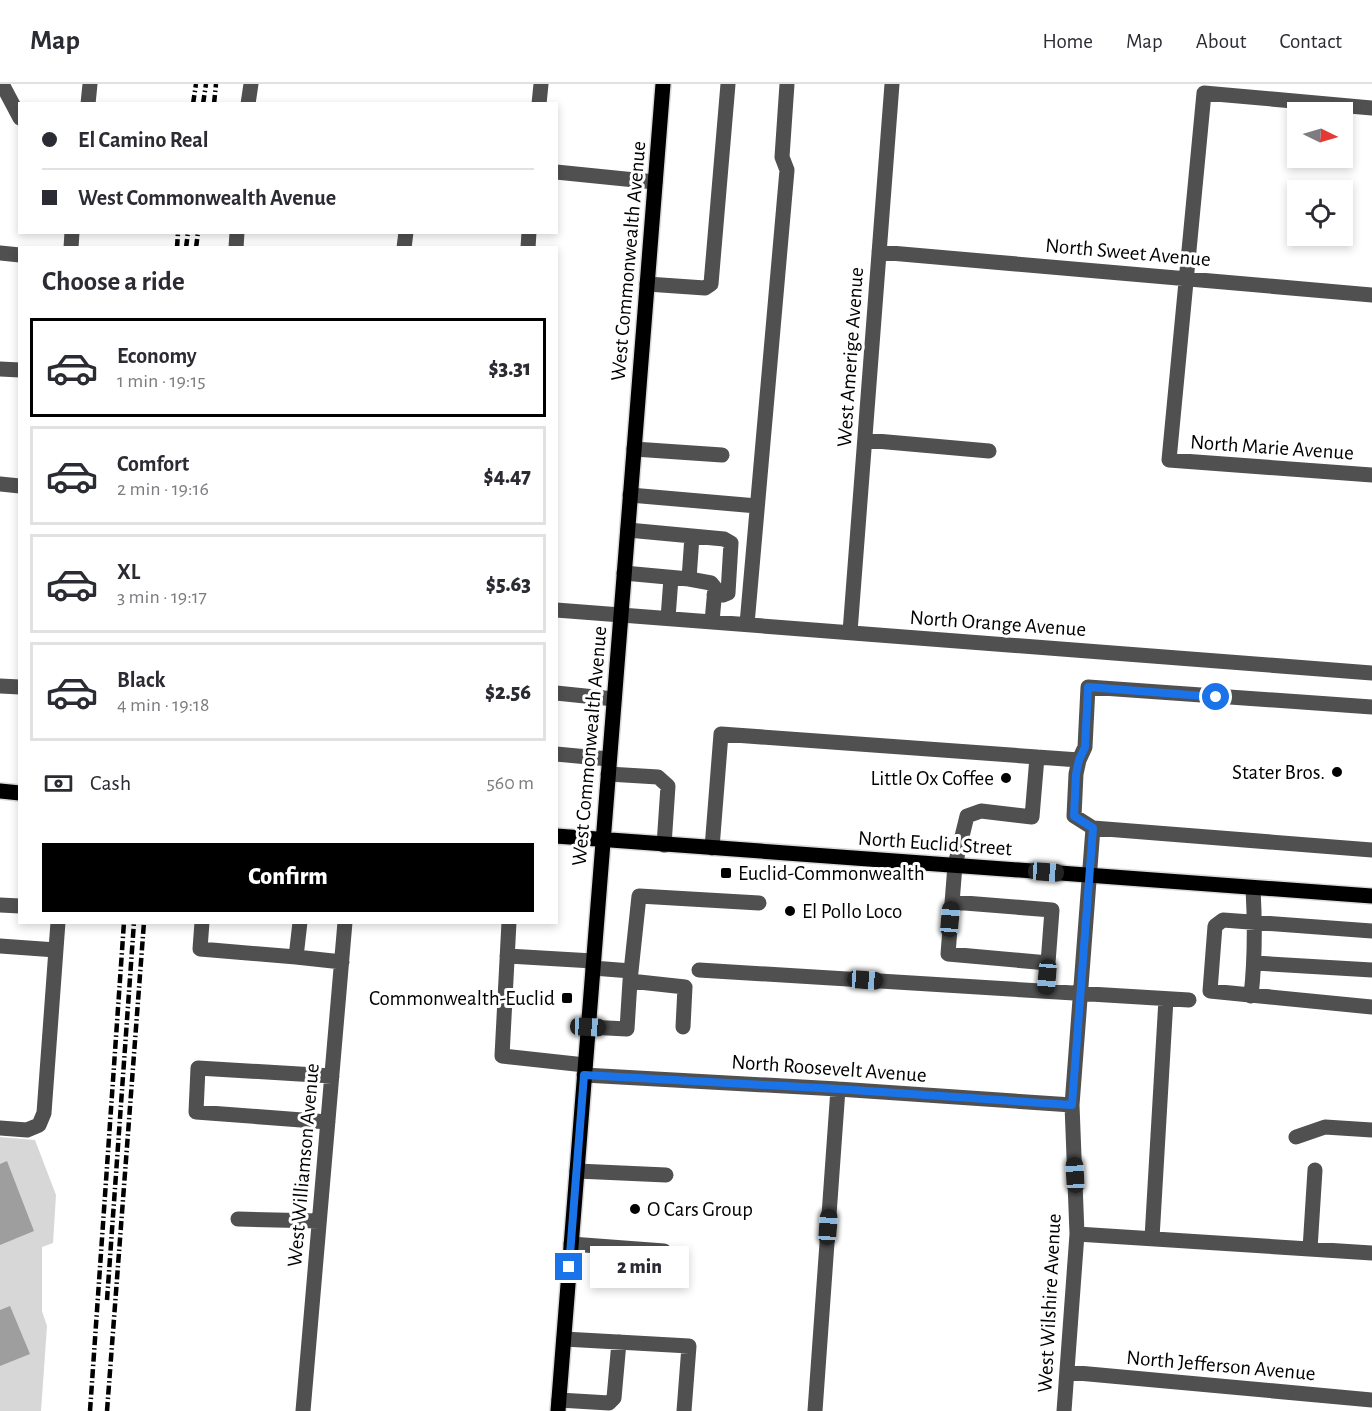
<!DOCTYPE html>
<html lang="en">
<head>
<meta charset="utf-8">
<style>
	body { margin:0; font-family:"Alegreya Sans",sans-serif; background:#f2f2f3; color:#2b2b33; height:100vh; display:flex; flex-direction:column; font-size:22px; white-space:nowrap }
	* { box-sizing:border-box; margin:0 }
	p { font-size:20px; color:#7c7c81 }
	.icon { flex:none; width:33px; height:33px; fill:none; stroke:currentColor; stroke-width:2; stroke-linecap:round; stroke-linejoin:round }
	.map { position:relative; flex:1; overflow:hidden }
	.details { position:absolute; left:18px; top:162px; width:540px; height:678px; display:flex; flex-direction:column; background:#fff; border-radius:0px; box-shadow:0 3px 9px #0003 }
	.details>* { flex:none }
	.banner { position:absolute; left:18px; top:18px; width:540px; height:132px; border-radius:0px; box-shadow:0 3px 9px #0003; display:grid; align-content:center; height:132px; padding:0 24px; background:#fff }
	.needle { width:39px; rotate:95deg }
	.buttons { position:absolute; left:1287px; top:18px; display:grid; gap:12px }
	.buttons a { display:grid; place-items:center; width:66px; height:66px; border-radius:0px; background:#fff; box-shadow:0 3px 9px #0003; font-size:30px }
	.end { position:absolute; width:27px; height:27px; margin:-14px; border:8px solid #1a73e8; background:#fff; box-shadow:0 0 0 3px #fff }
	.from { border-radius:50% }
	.bubble { position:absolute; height:42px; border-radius:0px; background:#fff; box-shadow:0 3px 9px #0003; font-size:20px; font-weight:800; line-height:42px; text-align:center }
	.car { position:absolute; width:18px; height:36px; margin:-18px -9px; border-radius:8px; box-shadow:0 0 4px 2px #0007; background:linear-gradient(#222 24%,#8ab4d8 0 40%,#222 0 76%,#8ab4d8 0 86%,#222 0) }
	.banner b { display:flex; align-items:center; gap:21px; height:57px; font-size:22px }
	.banner b+b { border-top:2px solid #e1e1e2 }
	.banner i { width:15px; height:15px; background:#2b2b33 }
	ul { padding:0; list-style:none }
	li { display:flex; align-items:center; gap:18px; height:99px; margin:0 12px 9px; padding:0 12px; border:3px solid #e1e1e2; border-radius:0px }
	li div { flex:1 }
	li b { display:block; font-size:22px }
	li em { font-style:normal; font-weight:800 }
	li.on { border-color:#000 }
	li>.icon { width:54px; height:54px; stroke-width:1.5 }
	h2 { padding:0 24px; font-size:27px; line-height:72px }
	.pay { display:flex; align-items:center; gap:15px; height:66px; padding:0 24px; font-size:22px }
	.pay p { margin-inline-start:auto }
	.cta { display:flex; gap:12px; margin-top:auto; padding:12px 24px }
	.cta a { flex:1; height:69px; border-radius:0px; background:#000; color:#fff; font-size:24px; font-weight:800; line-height:69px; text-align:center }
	header { display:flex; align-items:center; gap:36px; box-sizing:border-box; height:84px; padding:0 30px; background:#fff; border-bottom:2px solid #e1e1e2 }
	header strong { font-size:28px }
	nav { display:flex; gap:33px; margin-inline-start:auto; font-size:21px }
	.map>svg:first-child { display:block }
	.green { fill:#d7d7d7 }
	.water { fill:#9e9e9e }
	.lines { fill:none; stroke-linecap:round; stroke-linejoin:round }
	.major-casing { stroke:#dbdbdb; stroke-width:18 }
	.minor { stroke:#505050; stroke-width:15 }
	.major { stroke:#000; stroke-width:15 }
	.rail { stroke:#000; stroke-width:4.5; stroke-dasharray:9 3 1.5 3; stroke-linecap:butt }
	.route { stroke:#1a73e8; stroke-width:8 }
	.poi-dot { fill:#000; stroke:#fff; stroke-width:2 }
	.labels { text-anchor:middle; stroke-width:6; stroke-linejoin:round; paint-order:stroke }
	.street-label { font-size:21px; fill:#000; stroke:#fff }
	.poi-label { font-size:21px; fill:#000; stroke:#fff; text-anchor:end }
</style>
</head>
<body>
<header>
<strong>Map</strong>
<nav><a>Home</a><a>Map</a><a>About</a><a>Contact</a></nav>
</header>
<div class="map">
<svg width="1372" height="1327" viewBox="0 0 1372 1327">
	<rect width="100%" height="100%" fill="#fff"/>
	<path class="green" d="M0 1053 35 1056 56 1111 53 1159 42 1163V1227L47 1242 41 1327H0Z"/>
	<path class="water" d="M7 1077 34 1147 0 1161V1080Z
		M10 1222 30 1270 0 1282V1226Z"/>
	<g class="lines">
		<g class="major-casing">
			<path id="major" d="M0 707 20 709
				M556 752 1372 812
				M558 1327 663 0"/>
		</g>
		<path class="minor" d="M2 0 20 34
			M88 20 90 0
			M248 20 251 0
			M539 20 541 0
			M1372 24 1204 9 1169 376 1372 391
			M556 88 655 98
			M71 164 72 148
			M236 164 237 148
			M404 164 406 148
			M528 164 529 148
			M879 168 1372 211
			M0 169 20 171
			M647 200 705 204 711 200 728 0
			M0 285 20 286
			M865 356 989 367
			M634 365 722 371
			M0 400 20 402
			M630 411 757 422
			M628 446 724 455 731 459 728 509 723 511H714
			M624 489 689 495 692 452
			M689 495 711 499 715 504 712 538
			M556 526 1372 589
			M668 534 671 494
			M747 540 787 86 782 73 787 0
			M850 548 892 0
			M0 602 20 603
			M556 609 614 615
			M556 670 609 675
			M1037 673 1032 733 981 727 967 732 955 781 948 870 1048 879 1045 907
			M608 690 658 693 668 702 664 761
			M1093 744 1372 766
			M712 764 721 650 1079 676
			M952 818 1052 826 1048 879
			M0 821 20 822
			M202 838 200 865 296 873 300 838
			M509 838 502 972 585 981
			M1372 847 1223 836 1215 842 1210 907 1372 923
			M0 862 56 866
			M507 872 593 877
			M296 873 342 878
			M1255 879 1372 886
			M593 884 631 887
			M699 886 1189 916
			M1251 912C1255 876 1255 840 1253 804
			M588 943 627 945 630 897
			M683 943 685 903 630 897 639 812 759 819
			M584 991 838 1005 1072 1021
			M328 1038 196 1028 198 984 332 992
			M0 1044 27 1046 39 1041 44 1029 58 838
			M1296 1053 1325 1043 1372 1046
			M577 1087 666 1091
			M238 1135 319 1137
			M1077 1150 1372 1169
			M1152 1154 1166 915
			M571 1160 664 1167
			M1310 1165 1315 1086
			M564 1255 689 1262 684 1327
			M1067 1288 1372 1316
			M559 1316 609 1319 614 1314 619 1258
			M303 1327 345 838
			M815 1327 838 1005
			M1064 1327 1077 1150 1072 1021 1093 744 1074 732 1076 690 1079 676 1085 663 1088 603 1372 623"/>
		<use href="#major" class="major"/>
		<path class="rail" d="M193 20 196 0
			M203 20 206 0
			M214 20 216 0
			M177 164 178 148
			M186 164 188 148
			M196 164 198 148
			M107 1216 134 838
			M90 1327 124 838
			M107 1327 144 838"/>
	</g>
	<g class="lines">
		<path class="route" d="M569 1183 584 991 838 1005 1072 1021 1093 744 1074 732 1076 690 1079 676 1085 663 1088 603 1216 613"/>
	</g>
	<g class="poi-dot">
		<circle cx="1337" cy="688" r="6"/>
		<circle cx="1006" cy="694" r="6"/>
		<rect x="720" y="783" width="12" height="12" rx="3"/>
		<circle cx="790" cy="827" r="6"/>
		<rect x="561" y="908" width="12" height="12" rx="3"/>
		<circle cx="635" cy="1125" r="6"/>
	</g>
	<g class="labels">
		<g class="street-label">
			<text transform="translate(1128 168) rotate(5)" y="7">North Sweet Avenue</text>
			<text transform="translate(628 177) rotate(-85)" y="7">West Commonwealth Avenue</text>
			<text transform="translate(850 273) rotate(-86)" y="7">West Amerige Avenue</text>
			<text transform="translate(1272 363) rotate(4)" y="7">North Marie Avenue</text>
			<text transform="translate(998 539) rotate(4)" y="7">North Orange Avenue</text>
			<text transform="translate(589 662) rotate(-85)" y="7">West Commonwealth Avenue</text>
			<text transform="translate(935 759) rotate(4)" y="7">North Euclid Street</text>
			<text transform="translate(829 984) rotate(4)" y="7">North Roosevelt Avenue</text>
			<text transform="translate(303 1081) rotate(-85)" y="7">West Williamson Avenue</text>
			<text transform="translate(1049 1219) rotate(-87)" y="7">West Wilshire Avenue</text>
			<text transform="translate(1221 1281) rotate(5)" y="7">North Jefferson Avenue</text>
		</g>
		<g class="poi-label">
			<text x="1325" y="695">Stater Bros.</text>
			<text x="994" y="701">Little Ox Coffee</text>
			<text x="738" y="796" text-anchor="start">Euclid-Commonwealth</text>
			<text x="802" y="834" text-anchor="start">El Pollo Loco</text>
			<text x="555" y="921">Commonwealth-Euclid</text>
			<text x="647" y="1132" text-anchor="start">O Cars Group</text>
		</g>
	</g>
</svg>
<div class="buttons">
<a><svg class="needle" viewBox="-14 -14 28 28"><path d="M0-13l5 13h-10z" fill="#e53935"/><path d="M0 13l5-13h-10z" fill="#7c7c81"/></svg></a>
<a><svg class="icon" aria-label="locate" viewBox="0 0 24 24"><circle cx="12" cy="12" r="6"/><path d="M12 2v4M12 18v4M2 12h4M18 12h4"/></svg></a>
</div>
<i class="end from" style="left:1216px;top:613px"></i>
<i class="end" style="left:569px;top:1183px"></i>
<div class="bubble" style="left:590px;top:1162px;width:99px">2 min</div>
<i class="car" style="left:1046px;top:788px;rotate:94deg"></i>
<i class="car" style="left:950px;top:835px;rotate:5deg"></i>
<i class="car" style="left:1047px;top:893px;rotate:185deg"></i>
<i class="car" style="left:865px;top:896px;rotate:94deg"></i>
<i class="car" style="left:588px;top:943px;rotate:93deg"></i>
<i class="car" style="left:1075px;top:1091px;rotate:357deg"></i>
<i class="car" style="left:828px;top:1143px;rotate:4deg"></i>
<div class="banner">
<b><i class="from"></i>El Camino Real</b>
<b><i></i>West Commonwealth Avenue</b>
</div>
<section class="details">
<h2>Choose a ride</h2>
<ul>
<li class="on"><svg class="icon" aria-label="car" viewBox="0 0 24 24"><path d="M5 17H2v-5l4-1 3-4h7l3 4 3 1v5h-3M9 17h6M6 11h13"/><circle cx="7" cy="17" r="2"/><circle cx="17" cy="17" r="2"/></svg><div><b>Economy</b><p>1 min · 19:15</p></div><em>$3.31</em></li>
<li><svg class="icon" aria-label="car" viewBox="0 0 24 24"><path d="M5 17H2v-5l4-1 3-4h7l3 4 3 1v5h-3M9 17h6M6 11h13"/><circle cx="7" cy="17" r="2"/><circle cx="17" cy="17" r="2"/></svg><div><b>Comfort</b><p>2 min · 19:16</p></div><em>$4.47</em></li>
<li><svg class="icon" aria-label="car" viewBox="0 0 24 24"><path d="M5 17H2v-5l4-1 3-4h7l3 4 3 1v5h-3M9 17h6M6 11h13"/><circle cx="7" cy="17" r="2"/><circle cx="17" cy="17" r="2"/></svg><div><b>XL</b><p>3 min · 19:17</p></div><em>$5.63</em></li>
<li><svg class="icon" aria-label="car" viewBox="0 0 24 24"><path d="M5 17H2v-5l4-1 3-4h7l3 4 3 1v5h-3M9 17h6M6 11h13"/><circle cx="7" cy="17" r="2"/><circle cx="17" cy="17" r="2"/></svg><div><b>Black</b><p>4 min · 19:18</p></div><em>$2.56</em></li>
</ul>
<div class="pay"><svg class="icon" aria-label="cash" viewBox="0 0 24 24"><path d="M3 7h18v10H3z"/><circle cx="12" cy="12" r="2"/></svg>Cash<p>560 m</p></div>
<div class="cta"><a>Confirm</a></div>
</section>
</div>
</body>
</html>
